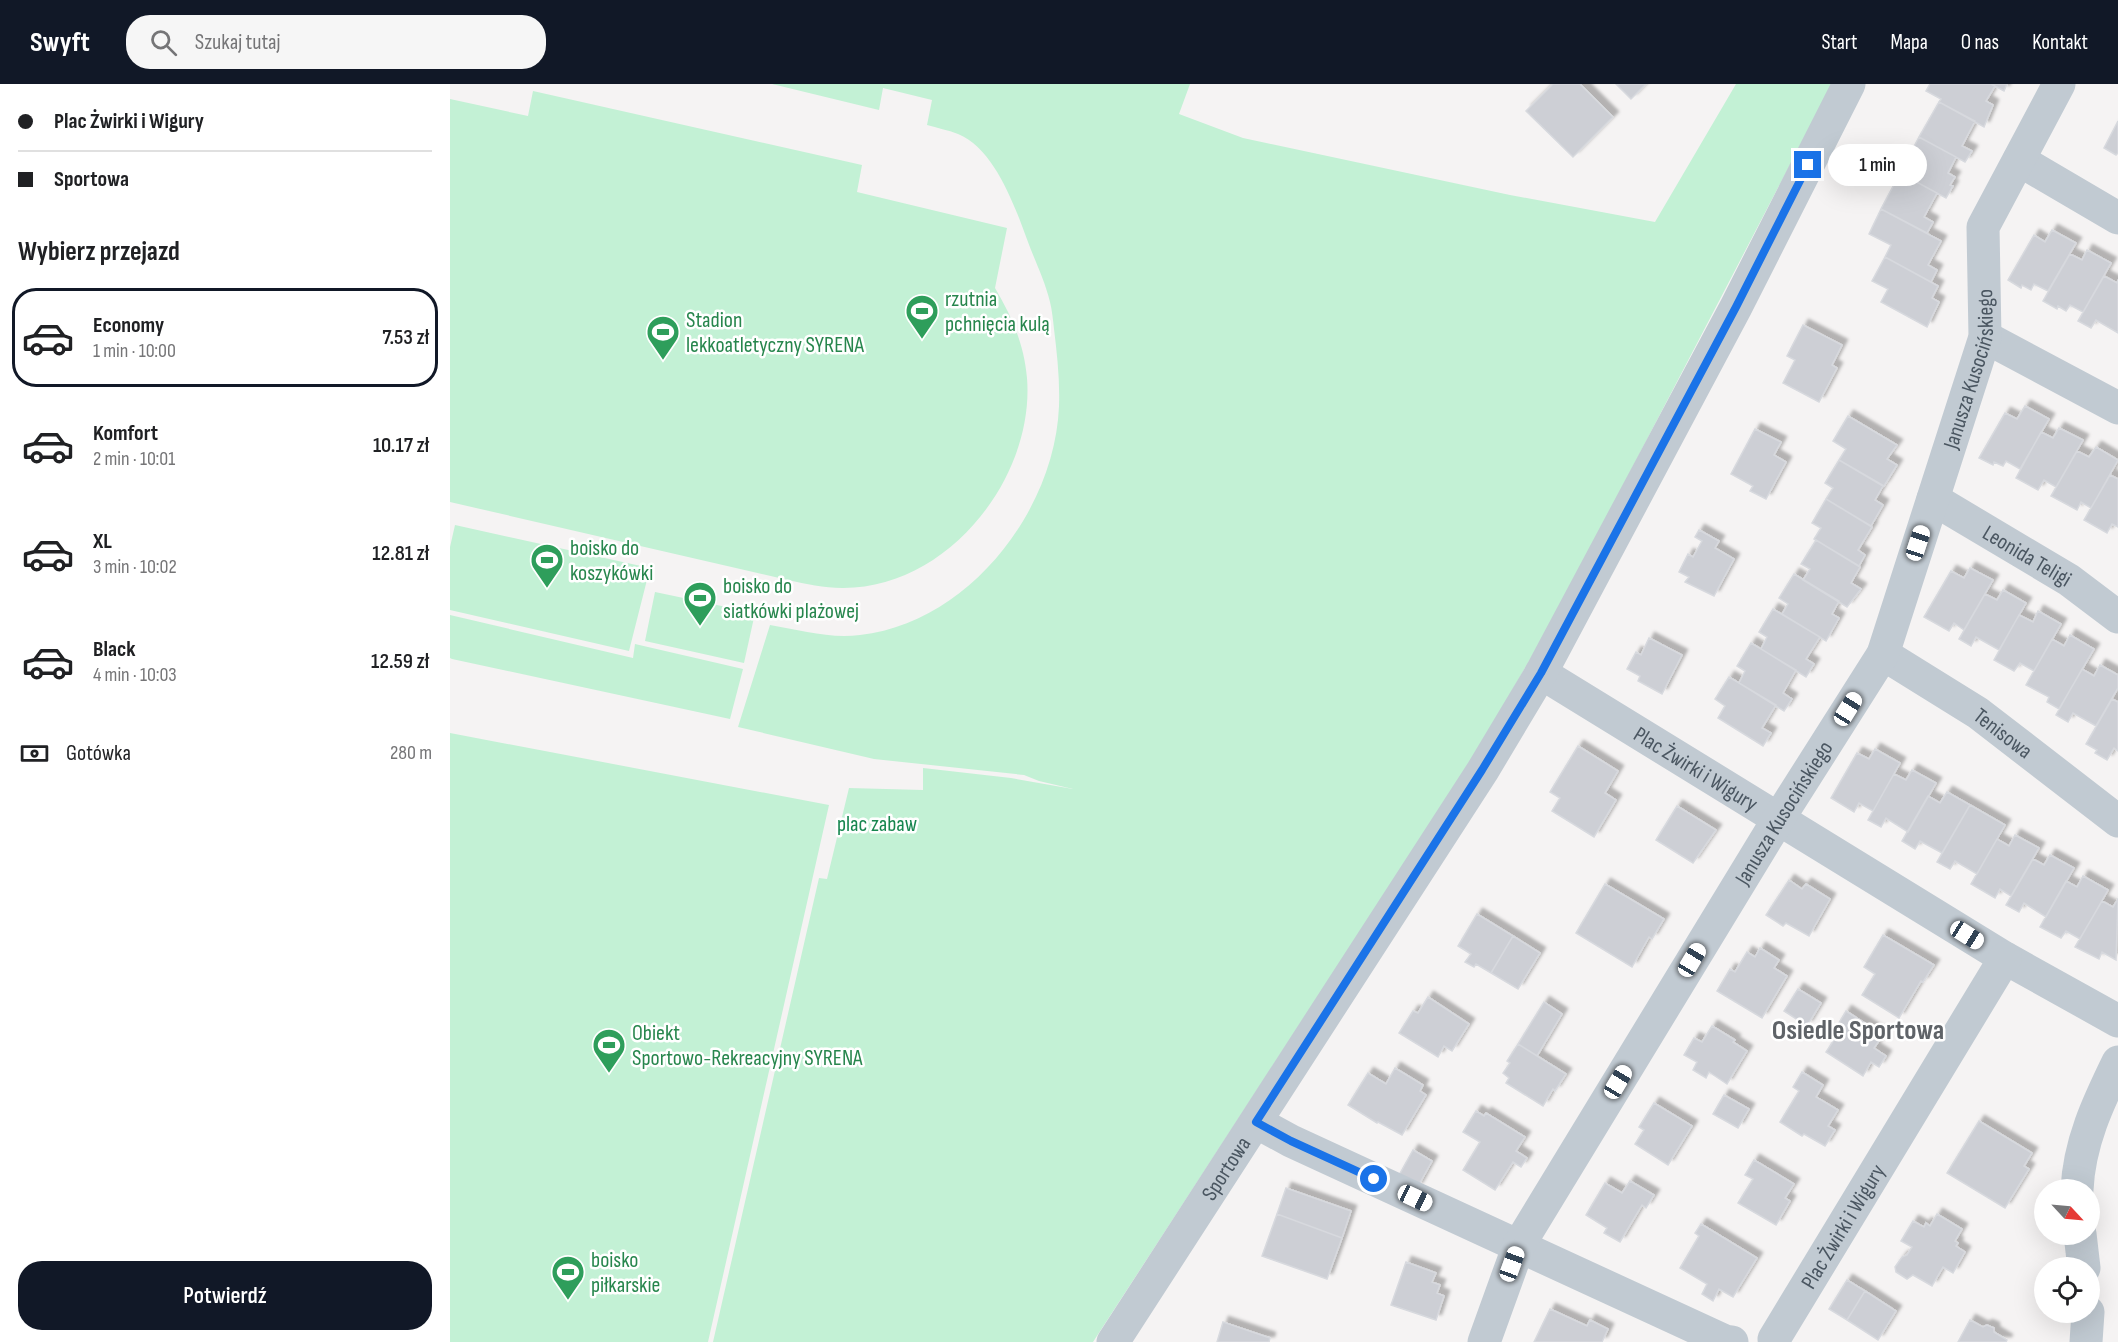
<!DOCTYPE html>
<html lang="pl">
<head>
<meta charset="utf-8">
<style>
	body { margin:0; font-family:"Sofia Sans Condensed",sans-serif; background:#f6f6f6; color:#202124; height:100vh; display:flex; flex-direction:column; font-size:22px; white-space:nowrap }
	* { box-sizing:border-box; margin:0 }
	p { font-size:20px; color:#757577 }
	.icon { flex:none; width:33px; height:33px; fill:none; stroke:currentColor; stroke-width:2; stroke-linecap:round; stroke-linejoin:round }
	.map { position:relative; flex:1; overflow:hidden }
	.side { display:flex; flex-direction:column; background:#fff; width:450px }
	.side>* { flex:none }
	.hud { display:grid; align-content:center; height:132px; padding:0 18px; background:#fff }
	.needle { width:39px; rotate:116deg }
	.fabs { position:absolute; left:1584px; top:1095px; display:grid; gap:12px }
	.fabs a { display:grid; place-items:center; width:66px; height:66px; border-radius:50%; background:#fff; box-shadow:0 6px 24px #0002; font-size:30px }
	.end { position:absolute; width:27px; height:27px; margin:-14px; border:8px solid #1a73e8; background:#fff; box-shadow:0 0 0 3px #fff }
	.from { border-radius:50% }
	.bubble { position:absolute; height:42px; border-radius:21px; background:#fff; box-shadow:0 6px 24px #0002; font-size:20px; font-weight:600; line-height:42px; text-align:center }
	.car { position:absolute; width:18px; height:36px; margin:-18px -9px; border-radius:8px; box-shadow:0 0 4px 2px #0007; background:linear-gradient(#fff 24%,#345 0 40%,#fff 0 76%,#345 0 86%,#fff 0) }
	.hud b { display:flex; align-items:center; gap:21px; height:57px; font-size:22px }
	.hud b+b { border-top:2px solid #e0e0e0 }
	.hud i { width:15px; height:15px; background:#202124 }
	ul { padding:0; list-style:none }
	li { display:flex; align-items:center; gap:18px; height:99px; margin:0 12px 9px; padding:0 6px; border:3px solid transparent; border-radius:24px }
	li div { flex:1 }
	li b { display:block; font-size:22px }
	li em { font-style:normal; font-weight:600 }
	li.selected { border-color:#111827 }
	li>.icon { width:54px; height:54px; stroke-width:1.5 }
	h2 { padding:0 18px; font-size:27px; line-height:72px }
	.pay { display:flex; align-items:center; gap:15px; height:66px; padding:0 18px; font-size:22px }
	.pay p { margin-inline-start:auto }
	.button { display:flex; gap:12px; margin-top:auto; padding:12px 18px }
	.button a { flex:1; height:69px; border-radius:24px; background:#111827; color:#fff; font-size:24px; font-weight:600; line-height:69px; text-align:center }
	header { display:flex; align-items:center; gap:36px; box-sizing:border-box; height:84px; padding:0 30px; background:#111827; color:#fff }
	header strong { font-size:28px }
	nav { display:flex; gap:33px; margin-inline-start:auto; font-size:21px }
	.search { width:420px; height:54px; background:#f6f6f6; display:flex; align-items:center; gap:15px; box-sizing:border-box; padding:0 21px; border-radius:24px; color:#757577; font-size:22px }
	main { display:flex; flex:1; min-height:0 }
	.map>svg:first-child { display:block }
	.green { fill:#c3f1d5 }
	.building { fill:#cdcfd5; stroke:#d7d9de; stroke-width:1.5; filter:url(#shadow) }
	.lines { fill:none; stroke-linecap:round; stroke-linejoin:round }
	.minor { stroke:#c1cad2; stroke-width:33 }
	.tertiary { stroke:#c1cad2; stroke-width:33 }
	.route { stroke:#1a73e8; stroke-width:8 }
	.labels { text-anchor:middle; stroke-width:5; stroke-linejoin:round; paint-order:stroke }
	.leisure-label { font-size:22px; fill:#27864d; stroke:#fff; text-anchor:start }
	.street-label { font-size:22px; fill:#4a5661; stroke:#fff }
	.park-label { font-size:22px; fill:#17864f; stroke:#fff }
	.district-label { font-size:28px; font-weight:bold; fill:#5f6368; stroke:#fff }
</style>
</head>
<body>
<header>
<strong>Swyft</strong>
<div class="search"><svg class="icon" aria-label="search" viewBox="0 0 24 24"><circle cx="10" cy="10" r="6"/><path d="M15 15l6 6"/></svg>Szukaj tutaj</div>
<nav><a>Start</a><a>Mapa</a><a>O nas</a><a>Kontakt</a></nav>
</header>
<main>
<section class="side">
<div class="hud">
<b><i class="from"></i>Plac Żwirki i Wigury</b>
<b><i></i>Sportowa</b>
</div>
<h2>Wybierz przejazd</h2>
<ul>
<li class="selected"><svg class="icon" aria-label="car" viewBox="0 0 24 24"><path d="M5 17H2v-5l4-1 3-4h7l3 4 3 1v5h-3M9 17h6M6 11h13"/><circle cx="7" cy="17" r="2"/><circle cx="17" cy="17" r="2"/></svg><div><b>Economy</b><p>1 min · 10:00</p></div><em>7.53 zł</em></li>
<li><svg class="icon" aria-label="car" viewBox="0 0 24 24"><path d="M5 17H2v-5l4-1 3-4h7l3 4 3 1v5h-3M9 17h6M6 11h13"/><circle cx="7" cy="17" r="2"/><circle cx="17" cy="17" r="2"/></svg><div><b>Komfort</b><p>2 min · 10:01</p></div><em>10.17 zł</em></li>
<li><svg class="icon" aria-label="car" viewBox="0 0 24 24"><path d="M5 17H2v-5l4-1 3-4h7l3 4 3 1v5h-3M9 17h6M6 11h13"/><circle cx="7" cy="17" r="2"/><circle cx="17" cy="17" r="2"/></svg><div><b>XL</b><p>3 min · 10:02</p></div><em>12.81 zł</em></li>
<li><svg class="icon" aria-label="car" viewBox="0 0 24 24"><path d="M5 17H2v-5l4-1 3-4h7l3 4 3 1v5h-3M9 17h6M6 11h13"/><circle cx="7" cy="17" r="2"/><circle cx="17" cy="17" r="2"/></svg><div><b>Black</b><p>4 min · 10:03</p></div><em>12.59 zł</em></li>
</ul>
<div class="pay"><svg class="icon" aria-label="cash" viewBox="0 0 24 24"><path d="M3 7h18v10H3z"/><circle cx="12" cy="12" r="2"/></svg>Gotówka<p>280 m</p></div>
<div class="button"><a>Potwierdź</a></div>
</section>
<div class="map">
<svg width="1668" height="1258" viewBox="0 0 1668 1258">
	<defs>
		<filter id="shadow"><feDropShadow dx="5.5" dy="-5.5" stdDeviation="1.5" flood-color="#0004"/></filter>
	</defs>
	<rect width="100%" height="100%" fill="#f5f3f3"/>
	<path class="green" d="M322 0H740L729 30 793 54 1060 111 1205 138 1286 0H1382L1105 532 1026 669 643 1258H263L369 794 377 795 399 704 473 706V684L561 694 623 705 589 697 574 691 424 675 288 643 320 541C350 546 380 555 410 551 518 539 605 427 609 322 610 296 607 270 604 245 603 236 602 226 600 218 595 197 585 177 578 158 565 123 545 65 508 50 498 46 487 44 477 41L482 16 433 4 429 26Z
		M83 7 412 81 407 108 557 144 545 204C562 233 574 260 577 294 585 394 497 505 392 504 374 504 356 500 338 496L0 418V15L78 32Z
		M5 441 200 484 179 567 0 526V463Z
		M205 508 305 529 294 579 195 557Z
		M0 531 183 574 185 560 293 585 280 635 2 575 0 574Z
		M0 649 379 721 258 1258H0Z"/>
	<path class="building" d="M1103 0H1130L1163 33 1123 73 1076 27Z
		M1166 0H1196L1181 15Z
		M1480 0H1541L1545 2 1536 17 1543 21 1534 43 1489 18 1491 15 1476 7Z
		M1541 0H1557L1554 7Z
		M1489 18 1525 37 1512 62 1522 67 1515 78 1469 53Z
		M1668 37V69L1666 71 1654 64Z
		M1469 53 1506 73 1498 89 1505 93 1500 101 1503 102 1496 114 1450 89Z
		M1450 89 1487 109 1474 133 1483 138 1477 149 1431 125Z
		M1431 125 1491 157 1478 181 1487 186 1481 198 1435 173 1441 161 1419 150Z
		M1602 146 1626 159 1598 207 1584 200 1581 206 1572 201 1571 204 1558 196 1584 151 1595 158Z
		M1637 166 1661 179 1633 228 1620 221 1616 227 1608 222 1607 225 1593 217 1620 170 1632 176Z
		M1435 173 1488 202 1482 214 1489 218 1477 243 1431 218 1438 205 1422 197Z
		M1654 192 1667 199 1668 196V249L1646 236 1641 244 1628 237Z
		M1353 241 1392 261 1382 281 1387 284 1369 318 1333 299 1345 276 1337 272Z
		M1575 322 1599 335 1570 385 1556 377 1553 382 1544 378 1543 381 1529 374 1555 329 1567 335Z
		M1398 332 1447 361 1437 375 1447 381 1434 402 1389 376 1396 365 1383 357Z
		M1609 344 1633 356 1606 403 1594 396 1588 406 1566 394 1591 348 1603 354Z
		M1305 345 1331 358 1324 371 1336 378 1316 415 1300 407 1303 402 1281 390Z
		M1646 363 1668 376 1641 424 1631 418 1627 426 1601 412 1627 367 1639 373Z
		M1389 376 1433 402 1425 416 1433 421 1421 442 1376 415 1383 404 1375 399Z
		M1660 391 1668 395V443L1662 440 1657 449 1634 436Z
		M1376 415 1422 443 1408 466 1415 471 1409 482 1364 455 1371 444 1362 439Z
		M1249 446 1269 457 1265 464 1284 475 1264 512 1235 498 1239 493 1229 488 1238 470 1243 473 1252 457 1245 453Z
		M1366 456 1410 483 1401 499 1411 505 1397 523 1353 496 1360 485 1351 480Z
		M1520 484 1543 496 1514 546 1504 539 1499 547 1474 533 1501 487 1514 494Z
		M1344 490 1389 517 1382 530 1389 534 1376 557 1332 530 1338 520 1329 514Z
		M1553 506 1576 519 1549 566 1526 553 1521 562 1509 555 1535 510 1547 516Z
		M1323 525 1370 553 1356 575 1364 580 1356 593 1311 565 1317 553 1309 548Z
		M1588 527 1611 540 1584 587 1570 579 1564 587 1544 576 1569 531 1583 538Z
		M1620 551 1644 565 1609 625 1597 618 1599 613 1576 601 1602 555 1614 562Z
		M1199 554 1232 571 1212 610 1188 597 1190 592 1177 585 1186 568 1191 571Z
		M1301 559 1346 586 1333 609 1342 615 1334 627 1289 599 1295 587 1287 582Z
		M1650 581 1668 591V604L1646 642 1623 629 1618 638 1606 631 1632 585 1644 592Z
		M1279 593 1326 621 1312 644 1321 649 1313 662 1268 634 1275 622 1265 615Z
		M1662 615 1668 618V667L1664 664 1657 676 1645 669 1647 666 1636 660Z
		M1128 662 1168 687 1155 709 1166 716 1144 753 1102 727 1110 714 1100 708Z
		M1425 665 1450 679 1423 727 1409 719 1404 728 1381 714 1407 669 1419 675Z
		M1462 686 1486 699 1458 748 1436 734 1431 743 1418 736 1444 690 1456 696Z
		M1497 708 1520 721 1492 769 1470 757 1465 765 1452 757 1478 712 1490 719Z
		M1520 721 1555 741 1527 790 1505 777 1500 785 1487 778Z
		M1227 722 1266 746 1243 779 1206 756Z
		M1565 751 1589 764 1561 812 1550 805 1545 814 1521 800 1547 755 1559 762Z
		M1600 771 1624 784 1596 833 1574 819 1569 828 1556 821 1583 775 1594 781Z
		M1633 792 1658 806 1630 855 1616 847 1611 854 1590 843 1616 797 1627 803Z
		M1339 796 1352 805 1356 800 1380 815 1359 852 1336 839 1333 842 1316 831Z
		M1155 800 1214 835 1202 855 1199 853 1182 883 1126 849Z
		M1668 815 1666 876 1652 868 1649 875 1625 863 1652 817 1663 823Z
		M1027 830 1063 852 1041 889 1026 880 1024 883 1015 878 1021 870 1008 862Z
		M1433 851 1484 881 1473 898 1471 897 1449 934 1412 911 1425 890 1414 883Z
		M1063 852 1090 869 1068 905 1041 889Z
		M1310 864 1329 876 1324 884 1337 892 1312 934 1267 907 1280 885 1285 888 1297 868 1305 873Z
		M1348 905 1371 919 1357 942 1334 927Z
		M978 913 1019 940 1002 967 994 962 988 973 949 949 963 927 968 929Z
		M1094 918 1112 930 1087 972 1068 960Z
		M1396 927 1433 951 1424 964 1436 972 1429 983 1421 978 1413 992 1376 968 1391 945 1387 942Z
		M1262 942 1285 956 1283 958 1297 967 1277 1000 1259 988 1256 994 1243 986 1247 978 1234 971 1244 954 1252 958Z
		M1068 960 1116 990 1105 1007 1103 1005 1093 1022 1056 999 1059 994 1053 989 1060 979 1057 977Z
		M945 984 973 1001 970 1007 976 1011 952 1051 928 1038 927 1039 898 1021 918 989 936 1000Z
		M1352 988 1373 1001 1366 1013 1388 1026 1378 1042 1385 1046 1375 1062 1354 1050 1352 1052 1330 1038 1349 1007 1343 1003Z
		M1274 1011 1299 1025 1288 1044 1263 1030Z
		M1204 1019 1242 1042 1218 1081 1185 1060 1194 1046 1189 1043Z
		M1026 1027 1034 1032 1036 1029 1075 1053 1066 1067 1077 1074 1071 1083 1063 1078 1045 1106 1013 1086 1030 1058 1013 1048Z
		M1529 1037 1582 1069 1574 1082 1579 1085 1555 1124 1497 1089Z
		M963 1066 982 1077 967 1104 948 1093Z
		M1304 1076 1344 1100 1335 1114 1340 1117 1326 1141 1288 1119 1303 1095 1295 1091Z
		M1180 1097 1204 1111 1196 1124 1192 1121 1170 1158 1154 1149 1157 1144 1136 1131 1155 1099 1172 1109Z
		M836 1104 901 1127 892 1154 827 1130Z
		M827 1130 892 1154 877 1195 812 1172Z
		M1487 1130 1512 1145 1505 1157 1508 1159 1506 1162 1515 1168 1503 1189 1493 1183 1482 1202 1463 1191 1457 1195 1446 1188 1445 1183 1452 1173 1457 1171 1462 1163 1451 1157 1463 1137 1474 1143 1476 1139 1480 1142Z
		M1251 1140 1307 1174 1283 1213 1269 1205 1263 1217 1252 1210 1257 1200 1230 1184 1249 1152 1245 1149Z
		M956 1178 986 1189 982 1198 990 1201 987 1209 994 1212 986 1236 941 1221Z
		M1397 1196 1415 1207 1397 1236 1379 1225Z
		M1415 1207 1446 1227 1428 1256 1397 1236Z
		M1100 1225 1137 1242 1140 1236 1158 1245 1152 1258H1084Z
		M1520 1236 1533 1243 1537 1241 1544 1244V1248L1557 1256 1556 1258H1508Z
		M773 1238 820 1254 819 1258H767Z"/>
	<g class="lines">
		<g class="minor">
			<path d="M1569 76 1668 134"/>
			<path d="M1535 253 1668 324"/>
			<path id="s1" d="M1483 415 1619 496 1668 533"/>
			<path id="s2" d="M1433 570 1528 629 1668 737"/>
			<path id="s3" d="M1091 589 1555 874 1668 937"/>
			<path d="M806 1038 841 1057 1275 1257 1282 1258"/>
			<path d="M1627 1106C1629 1059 1648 1019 1668 978"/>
			<path d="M1630 1150 1634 1184"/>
			<path id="s4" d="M1324 1255 1555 874"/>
			<path id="s5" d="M1034 1258 1069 1161 1329 734 1433 570 1535 253 1533 143 1609 0"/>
			<path d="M1636 1258 1638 1228"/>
		</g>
		<path class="tertiary" id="s6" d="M663 1258 1033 686 1091 589 1286 223 1399 0"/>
	</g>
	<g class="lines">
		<path class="route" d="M924 1095 841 1057 806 1038 1032 686 1091 589 1286 223 1358 81"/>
	</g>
	<defs>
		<g id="stadium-pin" transform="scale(1.725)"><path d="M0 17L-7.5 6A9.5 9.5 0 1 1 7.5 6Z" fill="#2e9e5b" stroke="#fff"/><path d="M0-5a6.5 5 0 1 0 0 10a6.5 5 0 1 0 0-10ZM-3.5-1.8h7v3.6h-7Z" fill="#fff"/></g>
	</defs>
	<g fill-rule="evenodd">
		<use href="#stadium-pin" x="472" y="227"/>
		<use href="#stadium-pin" x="213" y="248"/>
		<use href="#stadium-pin" x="97" y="476"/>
		<use href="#stadium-pin" x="250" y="514"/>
		<use href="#stadium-pin" x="159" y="961"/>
		<use href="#stadium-pin" x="118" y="1188"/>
	</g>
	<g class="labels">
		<g class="leisure-label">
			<text x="495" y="222">rzutnia<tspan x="495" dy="25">pchnięcia kulą</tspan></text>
			<text x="236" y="243">Stadion<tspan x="236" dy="25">lekkoatletyczny SYRENA</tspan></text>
			<text x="120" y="471">boisko do<tspan x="120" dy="25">koszykówki</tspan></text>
			<text x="273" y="509">boisko do<tspan x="273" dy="25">siatkówki plażowej</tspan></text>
			<text x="182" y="956">Obiekt<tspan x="182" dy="25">Sportowo-Rekreacyjny SYRENA</tspan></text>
			<text x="141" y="1183">boisko<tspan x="141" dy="25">piłkarskie</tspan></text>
		</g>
		<g class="street-label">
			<text dy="8" stroke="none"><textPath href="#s5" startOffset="1096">Janusza Kusocińskiego</textPath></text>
			<text dy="8" stroke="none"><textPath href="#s1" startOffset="110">Leonida Teligi</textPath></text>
			<text dy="8" stroke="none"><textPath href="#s2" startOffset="144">Tenisowa</textPath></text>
			<text dy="8" stroke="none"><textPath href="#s3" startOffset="182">Plac Żwirki i Wigury</textPath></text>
			<text dy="8" stroke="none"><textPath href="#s5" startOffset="610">Janusza Kusocińskiego</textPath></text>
			<text dy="8" stroke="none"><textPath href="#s6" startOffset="207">Sportowa</textPath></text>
			<text dy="8" stroke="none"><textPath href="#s4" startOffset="132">Plac Żwirki i Wigury</textPath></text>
		</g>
		<g class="park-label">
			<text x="427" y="747">plac zabaw</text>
		</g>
		<g class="district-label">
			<text x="1408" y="955">Osiedle Sportowa</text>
		</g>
	</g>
</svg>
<div class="fabs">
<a><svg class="needle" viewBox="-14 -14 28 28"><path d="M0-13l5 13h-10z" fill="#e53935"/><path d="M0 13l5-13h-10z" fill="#757577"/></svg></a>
<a><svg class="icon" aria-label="locate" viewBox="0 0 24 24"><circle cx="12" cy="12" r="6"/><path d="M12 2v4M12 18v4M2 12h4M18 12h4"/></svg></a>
</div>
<i class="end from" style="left:924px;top:1095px"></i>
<i class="end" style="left:1358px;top:81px"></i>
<div class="bubble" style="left:1378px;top:60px;width:99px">1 min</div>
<i class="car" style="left:1468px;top:459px;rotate:18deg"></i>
<i class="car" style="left:1398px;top:625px;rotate:32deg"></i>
<i class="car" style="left:1517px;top:851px;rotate:122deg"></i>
<i class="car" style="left:1242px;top:876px;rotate:31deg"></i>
<i class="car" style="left:1168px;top:998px;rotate:31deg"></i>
<i class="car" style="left:965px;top:1114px;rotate:115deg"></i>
<i class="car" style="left:1062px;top:1180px;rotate:20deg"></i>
</div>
</main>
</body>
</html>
